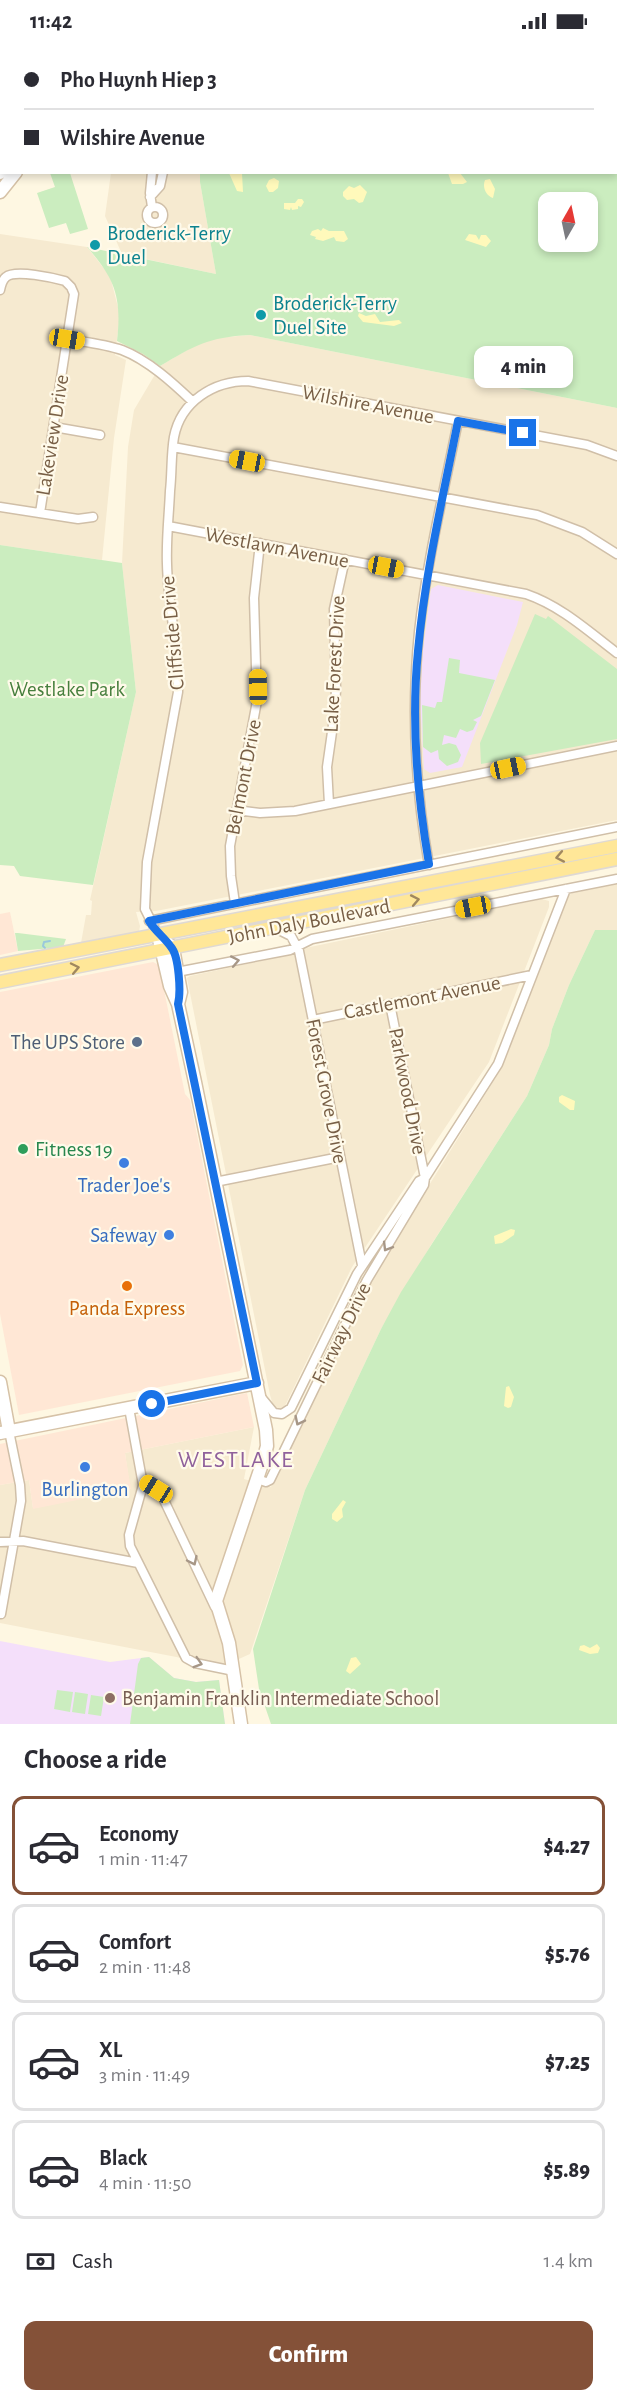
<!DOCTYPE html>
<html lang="en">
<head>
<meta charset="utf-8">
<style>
	body { margin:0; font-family:"Alegreya Sans",sans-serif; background:#f2f2f3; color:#2b2b33; height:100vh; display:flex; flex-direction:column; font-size:22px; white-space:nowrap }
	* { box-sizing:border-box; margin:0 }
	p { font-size:20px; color:#7c7c81 }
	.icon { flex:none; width:33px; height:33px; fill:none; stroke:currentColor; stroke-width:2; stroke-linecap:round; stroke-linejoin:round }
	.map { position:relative; height:1682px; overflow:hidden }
	.sheet { display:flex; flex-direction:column; background:#fff; flex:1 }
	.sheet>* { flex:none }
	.guide { position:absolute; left:0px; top:0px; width:618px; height:132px; box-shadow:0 3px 9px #0003; display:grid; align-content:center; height:132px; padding:0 24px; background:#fff }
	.needle { width:39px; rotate:9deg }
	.controls { position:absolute; left:538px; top:150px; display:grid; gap:12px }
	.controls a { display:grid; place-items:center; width:60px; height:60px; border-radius:12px; background:#fff; box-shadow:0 3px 9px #0003; font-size:30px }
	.end { position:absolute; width:27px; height:27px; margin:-14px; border:8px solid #1a73e8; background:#fff; box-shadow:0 0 0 3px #fff }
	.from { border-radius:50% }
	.bubble { position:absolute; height:42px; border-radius:12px; background:#fff; box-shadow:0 3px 9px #0003; font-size:20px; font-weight:800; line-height:42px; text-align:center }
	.car { position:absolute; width:18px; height:36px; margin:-18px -9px; border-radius:8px; box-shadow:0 0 4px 2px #0007; background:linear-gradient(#f5c518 24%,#345 0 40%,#f5c518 0 76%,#345 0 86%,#f5c518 0) }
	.guide b { display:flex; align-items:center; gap:21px; height:57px; font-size:22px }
	.guide b+b { border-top:2px solid #e1e1e2 }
	.guide i { width:15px; height:15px; background:#2b2b33 }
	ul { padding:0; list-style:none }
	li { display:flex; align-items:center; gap:18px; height:99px; margin:0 12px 9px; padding:0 12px; border:3px solid #e1e1e2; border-radius:12px }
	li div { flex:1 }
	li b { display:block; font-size:22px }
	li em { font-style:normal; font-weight:800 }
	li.on { border-color:#845138 }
	li>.icon { width:54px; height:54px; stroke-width:1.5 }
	h2 { padding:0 24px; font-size:27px; line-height:72px }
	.pay { display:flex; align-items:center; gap:15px; height:66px; padding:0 24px; font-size:22px }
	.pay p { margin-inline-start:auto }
	.primary-button { display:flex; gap:12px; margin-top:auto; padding:12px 24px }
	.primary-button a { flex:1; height:69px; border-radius:12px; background:#845138; color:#fff; font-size:24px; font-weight:800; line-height:69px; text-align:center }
	.status { display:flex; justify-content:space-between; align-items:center; height:42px; padding:0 30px; background:#fff; direction:ltr }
	.status svg { height:16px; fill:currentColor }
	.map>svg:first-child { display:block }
	.residential { fill:#f6ead0 }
	.commercial { fill:#ffe7d5 }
	.education { fill:#f4dffa }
	.green { fill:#cbedbf; fill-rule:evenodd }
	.sand { fill:#fff9bb }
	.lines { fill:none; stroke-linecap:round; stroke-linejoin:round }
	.stream { stroke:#9ac8dc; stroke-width:2 }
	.street-casing { stroke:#d0bfa8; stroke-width:11 }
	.secondary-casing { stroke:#d6c2a7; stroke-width:15 }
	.primary-casing { stroke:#dfd9d3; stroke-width:15 }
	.street { stroke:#fff; stroke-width:8 }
	.secondary { stroke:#fff; stroke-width:12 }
	.primary { stroke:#ffe798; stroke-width:12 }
	.oneway { stroke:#a0885f }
	.oneway2 { stroke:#a79787 }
	.route { stroke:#1a73e8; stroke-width:8 }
	.culture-dot { fill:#0f9aa8; stroke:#fffaea; stroke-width:2 }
	.service-dot { fill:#5c6f8a; stroke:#fffaea; stroke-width:2 }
	.leisure-dot { fill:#2e9e5b; stroke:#fffaea; stroke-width:2 }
	.shop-dot { fill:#3f7fe0; stroke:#fffaea; stroke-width:2 }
	.food-dot { fill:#e8710a; stroke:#fffaea; stroke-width:2 }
	.education-dot { fill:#8d6e63; stroke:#fffaea; stroke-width:2 }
	.labels { text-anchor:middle; stroke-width:4.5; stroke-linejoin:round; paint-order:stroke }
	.culture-label { font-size:21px; fill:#0d838f; stroke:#fffaea; text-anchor:start }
	.street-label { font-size:21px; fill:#785f46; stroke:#fffaea }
	.park-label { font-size:21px; fill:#477f3d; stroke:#fffaea }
	.service-label { font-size:21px; fill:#4e5e75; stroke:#fffaea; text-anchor:end }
	.leisure-label { font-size:21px; fill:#27864d; stroke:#fffaea; text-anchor:start }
	.shop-label { font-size:21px; fill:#366cbe; stroke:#fffaea }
	.food-label { font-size:21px; fill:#c56008; stroke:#fffaea }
	.education-label { font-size:21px; fill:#785e54; stroke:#fffaea; text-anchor:start }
	.quarter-label { font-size:24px; letter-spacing:1.5px; fill:#90619c; stroke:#fffaea }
</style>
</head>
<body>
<div class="status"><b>11:42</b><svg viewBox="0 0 49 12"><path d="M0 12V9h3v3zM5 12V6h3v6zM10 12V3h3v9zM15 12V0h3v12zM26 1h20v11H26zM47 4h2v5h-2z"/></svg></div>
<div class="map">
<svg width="617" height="1682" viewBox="0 0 617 1682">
	<rect width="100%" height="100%" fill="#fef7e2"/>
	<path class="residential" d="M106 0H207V2Z
		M111 131H200V140L216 232 122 212 105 174Z
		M0 192 87 205 110 234 120 273 115 313 126 318 114 396 102 518 0 503Z
		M250 293 617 366V778L156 869 136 870 140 884 139 890 81 901 86 873H91L92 859 90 858 136 650 122 521 128 405 134 368 160 324 197 302 215 296Z
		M617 842V888H595L569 943 552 987 549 1003 527 1054 431 1203 381 1287 305 1448 250 1612 223 1624 0 1581V1443L29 1438 33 1466 130 1447 125 1411 254 1385 244 1437 271 1445 368 1242 499 1030 568 854 572 851Z
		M542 857 549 859V865L489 1020 352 1225 284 1366 278 1367 273 1363 270 1353 187 936 190 934 284 914 310 905Z"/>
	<path class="commercial" d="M10 870 18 909 0 913V872Z
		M153 920 159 923 185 1052 190 1058 243 1323 240 1329 19 1373 0 1272V950Z
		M247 1351 254 1385 125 1411 131 1447 33 1467 29 1438 0 1443V1402Z"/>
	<path class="education" d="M438 543 523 560 517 583 462 725 430 731 424 727 420 658 423 608 431 547Z
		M0 1599 110 1620 149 1615 174 1636 196 1640 219 1638 225 1682H0Z"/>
	<path class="green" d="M0 0 18 1 2 2 0 124Z
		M207 0H617V366L250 293C208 295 194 304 160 324L143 312 117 299C122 255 115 237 87 205L216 232 200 140V131L616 130V2ZM549 160H588V200H549Z
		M50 131H70L88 187 70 192 66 181 49 186 37 151 55 145Z
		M0 503 122 521 136 650 93 843 20 834 14 824 0 823Z
		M535 572 546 577 548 574 617 627V697L481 722 480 701Z
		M449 616 460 618 459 631 495 638 481 674 473 678 477 680 473 688 467 690 460 687 456 696 444 693 442 703 449 701 456 703 461 713 458 720 447 724 439 717 438 708 431 711 423 705 422 663 435 666 437 660H442Z
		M595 888H617V1682H271L259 1647 253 1607 305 1448 381 1287 401 1250 527 1054 549 1003 552 987 569 943Z
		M15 891H18L66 897 63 905 18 909Z
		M149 1615 174 1636 196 1640 219 1638 225 1682H130L138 1622 141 1616Z
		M57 1648 73 1650 70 1670 54 1667Z
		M75 1650 88 1652 85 1672 72 1670Z
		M91 1653 104 1655 101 1674 88 1672Z"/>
	<path class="sand" d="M229 131H242L243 150 237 149Z
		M448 131H460L467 140 463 142H452Z
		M274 136 279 139 278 146 273 150H269L266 144 269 138Z
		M490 137 495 147 493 156C486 154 482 145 485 138Z
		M360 143 367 150 363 160 359 161 354 157 347 158 343 154V150L349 144 354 146Z
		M298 157H302L304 160 301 165 298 164V167L292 168 291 165 290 168 284 167V161H295Z
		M323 186 329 189H344L348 197 344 200 336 199 334 195 323 199 315 197 316 195 310 193 312 189 318 187 321 189Z
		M469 192 476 193 479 198 481 193H486L491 199 486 205 465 198Z
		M359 271 366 274 375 272 380 280 399 278 402 281 394 284 363 280 358 274Z
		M562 1053 575 1059 574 1068H570L559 1060V1055Z
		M511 1187 515 1188 514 1193 502 1201 495 1202 494 1194Z
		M509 1344 514 1355 511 1365 508 1366 504 1364 506 1345Z
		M343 1458 346 1460 342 1467 343 1475 337 1480 332 1477V1472Z
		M597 1602 600 1606 598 1611 590 1612 579 1608 580 1604 584 1603 590 1606Z
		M356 1615 361 1622 350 1632 346 1629 351 1616Z"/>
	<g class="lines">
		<path class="stream" d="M45 906 43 904 44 900 50 899"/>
		<g class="street-casing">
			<path id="street" d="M144 0 145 2
				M152 130 150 151 152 165
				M150 155 160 144 163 130
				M147 173a8 8 0 1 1 16 0a8 8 0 1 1-16 0Z
				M0 248C1 243 2 238 6 235 15 227 54 236 65 239L71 245 74 252 40 471
				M67 297C85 300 105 302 122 308 148 318 173 341 193 360
				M54 385 100 393
				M173 405 537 473 582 490 617 512
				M0 465 78 477 93 475
				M168 484 526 552C561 564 588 589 617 611
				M329 762 327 725 334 676 336 648 334 567 345 517
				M236 768 260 771 295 769 617 704
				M429 823C415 745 411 668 419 590 427 519 444 449 458 379
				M235 861 231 834 230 804 257 659 254 556 260 501
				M149 879 617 785
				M275 886 291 894 299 909 362 1223
				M158 893 145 867 147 820 178 650C179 607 168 565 167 522 166 498 169 473 170 449 172 431 171 412 174 395 181 359 214 339 248 339L587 403 617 414
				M177 930 290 908 312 897 617 837
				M313 978 532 933
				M215 1140 340 1115
				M260 1354 274 1371 282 1372 291 1366 357 1232 419 1139 425 1136 498 1022 566 847
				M129 1366 143 1443 129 1493 130 1504 186 1616 195 1621 234 1629
				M257 1437 266 1440 270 1438 367 1238 424 1143 425 1136 390 962
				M143 1439 162 1454 215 1565
				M0 1500 23 1499 138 1521
				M1 1572 21 1459 20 1443 9 1389"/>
		</g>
		<g class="secondary-casing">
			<path id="secondary" d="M27 0V2
				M0 131 2 129
				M0 150 16 130
				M158 893 170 944 178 962 195 1040 266 1388 267 1404 263 1419 216 1559 229 1601 241 1682
				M165 899 173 906 181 950 178 962
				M0 1340 9 1389
				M0 1391 257 1341"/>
		</g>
		<g class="primary-casing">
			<path id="primary" d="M0 923 617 804
				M0 940 617 817"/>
		</g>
		<use href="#street" class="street"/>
		<use href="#secondary" class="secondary"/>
		<use href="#primary" class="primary"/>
	</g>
	<defs><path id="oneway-chevron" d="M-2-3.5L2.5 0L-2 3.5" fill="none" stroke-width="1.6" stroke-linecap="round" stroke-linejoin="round" transform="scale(1.5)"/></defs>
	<g class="oneway">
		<use href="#oneway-chevron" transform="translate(560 815) rotate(169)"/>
		<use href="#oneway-chevron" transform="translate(415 858) rotate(-11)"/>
		<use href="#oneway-chevron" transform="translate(75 926) rotate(-12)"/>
	</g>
	<g class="oneway2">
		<use href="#oneway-chevron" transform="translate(235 919) rotate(-11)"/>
		<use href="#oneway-chevron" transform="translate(387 1205) rotate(121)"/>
		<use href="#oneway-chevron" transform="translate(299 1379) rotate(116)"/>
		<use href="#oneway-chevron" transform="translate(193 1519) rotate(65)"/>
		<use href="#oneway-chevron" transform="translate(198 1621) rotate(17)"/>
	</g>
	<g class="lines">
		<path class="route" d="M152 1362 257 1341 178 962C181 950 179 914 171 905 164 895 156 890 149 879L429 822C417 752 411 680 418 609 425 531 443 455 458 379L523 391"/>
	</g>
	<g class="culture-dot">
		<circle cx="95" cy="203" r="6"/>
		<circle cx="261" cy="273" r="6"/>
	</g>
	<circle class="service-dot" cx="137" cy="1000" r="6"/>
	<circle class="leisure-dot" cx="23" cy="1107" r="6"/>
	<g class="shop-dot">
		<circle cx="124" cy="1121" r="6"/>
		<circle cx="169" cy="1193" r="6"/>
		<circle cx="85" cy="1425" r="6"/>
	</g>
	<circle class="food-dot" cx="127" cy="1244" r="6"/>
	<circle class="education-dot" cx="110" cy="1656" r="6"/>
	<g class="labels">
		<g class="culture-label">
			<text x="107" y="198">Broderick-Terry<tspan x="107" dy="24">Duel</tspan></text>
			<text x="273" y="268">Broderick-Terry<tspan x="273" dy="24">Duel Site</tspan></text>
		</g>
		<g class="street-label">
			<text transform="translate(368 362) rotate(11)" y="7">Wilshire Avenue</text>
			<text transform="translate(52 393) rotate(-81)" y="7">Lakeview Drive</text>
			<text transform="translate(277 505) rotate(11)" y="7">Westlawn Avenue</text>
			<text transform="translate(172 591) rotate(-95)" y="7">Cliffside Drive</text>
			<text transform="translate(334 622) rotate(-87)" y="7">Lake Forest Drive</text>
			<text transform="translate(243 735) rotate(-79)" y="7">Belmont Drive</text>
			<text transform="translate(309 879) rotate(-11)" y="7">John Daly Boulevard</text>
			<text transform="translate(422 955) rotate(-11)" y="7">Castlemont Avenue</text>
			<text transform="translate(327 1049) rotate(79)" y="7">Forest Grove Drive</text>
			<text transform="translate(408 1049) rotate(79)" y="7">Parkwood Drive</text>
			<text transform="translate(341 1291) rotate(-64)" y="7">Fairway Drive</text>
		</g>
		<g class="park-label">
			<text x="67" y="654">Westlake Park</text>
		</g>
		<g class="service-label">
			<text x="125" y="1007">The UPS Store</text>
		</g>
		<g class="leisure-label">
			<text x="35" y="1114">Fitness 19</text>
		</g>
		<g class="shop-label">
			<text x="124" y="1150">Trader Joe's</text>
			<text x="157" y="1200" text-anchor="end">Safeway</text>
			<text x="85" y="1454">Burlington</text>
		</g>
		<g class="food-label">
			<text x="127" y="1273">Panda Express</text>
		</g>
		<g class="education-label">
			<text x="122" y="1663">Benjamin Franklin Intermediate School</text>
		</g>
		<g class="quarter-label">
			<text x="236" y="1425">WESTLAKE</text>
		</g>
	</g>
</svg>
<div class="controls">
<a><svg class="needle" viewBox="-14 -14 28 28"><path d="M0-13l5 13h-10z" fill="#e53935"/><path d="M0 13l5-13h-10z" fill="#7c7c81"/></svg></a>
</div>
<i class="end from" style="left:152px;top:1362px"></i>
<i class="end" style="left:523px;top:391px"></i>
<div class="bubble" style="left:474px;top:304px;width:99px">4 min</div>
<i class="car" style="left:67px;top:297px;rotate:99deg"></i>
<i class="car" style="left:247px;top:419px;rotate:281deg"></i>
<i class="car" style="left:386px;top:525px;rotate:101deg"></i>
<i class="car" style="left:258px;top:645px;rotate:359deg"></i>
<i class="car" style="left:508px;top:726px;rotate:78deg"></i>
<i class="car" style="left:473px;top:865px;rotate:259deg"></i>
<i class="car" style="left:156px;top:1447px;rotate:302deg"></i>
<div class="guide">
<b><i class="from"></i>Pho Huynh Hiep 3</b>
<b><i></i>Wilshire Avenue</b>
</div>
</div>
<section class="sheet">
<h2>Choose a ride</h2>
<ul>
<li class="on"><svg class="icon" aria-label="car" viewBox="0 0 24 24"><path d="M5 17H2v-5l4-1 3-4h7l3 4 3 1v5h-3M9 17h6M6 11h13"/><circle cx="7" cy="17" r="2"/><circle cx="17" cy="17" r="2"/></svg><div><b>Economy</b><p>1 min · 11:47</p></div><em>$4.27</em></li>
<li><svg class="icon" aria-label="car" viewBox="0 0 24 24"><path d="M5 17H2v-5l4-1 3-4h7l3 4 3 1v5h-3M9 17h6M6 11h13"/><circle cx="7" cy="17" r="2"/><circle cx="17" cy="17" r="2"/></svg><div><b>Comfort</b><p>2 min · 11:48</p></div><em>$5.76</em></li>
<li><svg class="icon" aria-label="car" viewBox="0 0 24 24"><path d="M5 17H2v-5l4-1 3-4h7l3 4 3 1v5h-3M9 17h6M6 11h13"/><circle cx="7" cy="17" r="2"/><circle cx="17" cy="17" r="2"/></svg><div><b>XL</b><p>3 min · 11:49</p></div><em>$7.25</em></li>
<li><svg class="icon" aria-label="car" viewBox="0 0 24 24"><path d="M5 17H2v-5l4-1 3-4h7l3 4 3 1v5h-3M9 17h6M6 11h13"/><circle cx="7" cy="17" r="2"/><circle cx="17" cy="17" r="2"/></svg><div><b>Black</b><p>4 min · 11:50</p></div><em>$5.89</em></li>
</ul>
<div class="pay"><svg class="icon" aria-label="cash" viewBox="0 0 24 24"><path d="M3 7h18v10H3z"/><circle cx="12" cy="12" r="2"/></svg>Cash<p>1.4 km</p></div>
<div class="primary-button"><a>Confirm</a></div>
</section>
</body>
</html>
